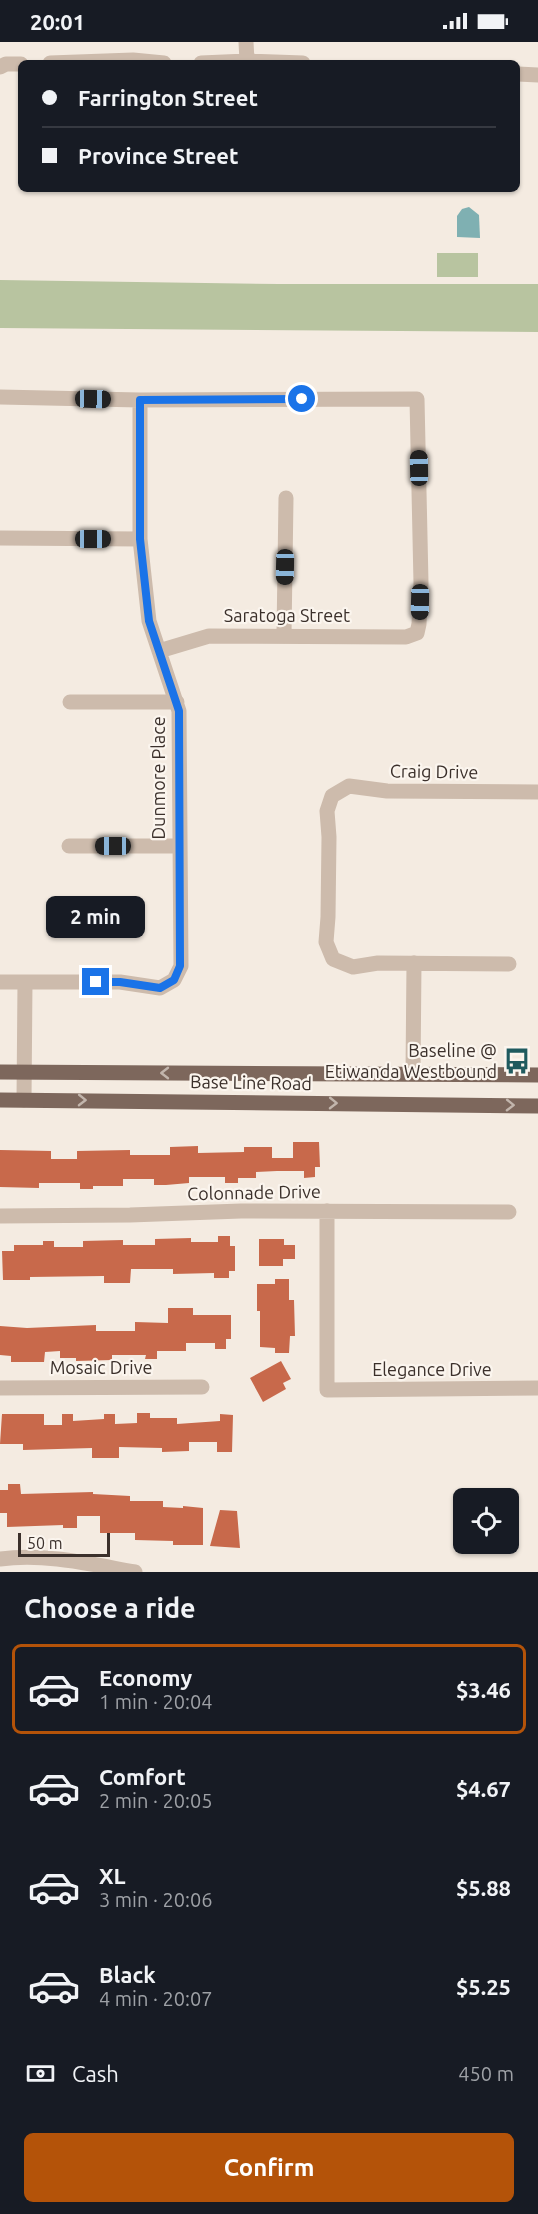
<!DOCTYPE html>
<html lang="en">
<head>
<meta charset="utf-8">
<style>
	body { margin:0; font-family:Ubuntu,sans-serif; background:#20242c; color:#f1f3f6; height:100vh; display:flex; flex-direction:column; font-size:22px; white-space:nowrap }
	* { box-sizing:border-box; margin:0 }
	p { font-size:20px; color:#9ea1a6 }
	.icon { flex:none; width:33px; height:33px; fill:none; stroke:currentColor; stroke-width:2; stroke-linecap:round; stroke-linejoin:round }
	.map { position:relative; height:1530px; overflow:hidden }
	.side { display:flex; flex-direction:column; background:#171b24; flex:1 }
	.side>* { flex:none }
	.guide { position:absolute; left:18px; top:18px; width:502px; height:132px; border-radius:9px; box-shadow:0 2px 4px #0004; display:grid; align-content:center; height:132px; padding:0 24px; background:#171b24 }
	.tools { position:absolute; left:453px; top:1446px; display:grid; gap:12px }
	.tools a { display:grid; place-items:center; width:66px; height:66px; border-radius:9px; background:#171b24; box-shadow:0 2px 4px #0004; font-size:30px }
	.scale { position:absolute; left:18px; bottom:15px; width:92px; box-sizing:border-box; padding-left:6px; border:3px solid #3b302b; border-top:0; font-size:16px; line-height:21px; white-space:nowrap; color:#3b302b; -webkit-text-stroke:4px #fbf5ee; paint-order:stroke }
	.end { position:absolute; width:27px; height:27px; margin:-14px; border:8px solid #1a73e8; background:#fff; box-shadow:0 0 0 3px #fff }
	.from { border-radius:50% }
	.bubble { position:absolute; height:42px; border-radius:9px; background:#171b24; box-shadow:0 2px 4px #0004; font-size:20px; font-weight:600; line-height:42px; text-align:center }
	.car { position:absolute; width:18px; height:36px; margin:-18px -9px; border-radius:8px; box-shadow:0 0 4px 2px #0007; background:linear-gradient(#222 24%,#8ab4d8 0 40%,#222 0 76%,#8ab4d8 0 86%,#222 0) }
	.guide b { display:flex; align-items:center; gap:21px; height:57px; font-size:22px }
	.guide b+b { border-top:2px solid #363941 }
	.guide i { width:15px; height:15px; background:#f1f3f6 }
	ul { padding:0; list-style:none }
	li { display:flex; align-items:center; gap:18px; height:90px; margin:0 12px 9px; padding:0 12px; border:3px solid transparent; border-radius:9px }
	li div { flex:1 }
	li b { display:block; font-size:22px }
	li em { font-style:normal; font-weight:600 }
	li.selected { border-color:#b45309 }
	li>.icon { width:54px; height:54px; stroke-width:1.5 }
	h2 { padding:0 24px; font-size:27px; line-height:72px }
	.pay { display:flex; align-items:center; gap:15px; height:66px; padding:0 24px; font-size:22px }
	.pay p { margin-inline-start:auto }
	.primary-button { display:flex; gap:12px; margin-top:auto; padding:12px 24px }
	.primary-button a { flex:1; height:69px; border-radius:9px; background:#b45309; color:#fff; font-size:24px; font-weight:600; line-height:69px; text-align:center }
	.status { display:flex; justify-content:space-between; align-items:center; height:42px; padding:0 30px; background:#171b24; direction:ltr }
	.status svg { height:16px; fill:currentColor }
	.map>svg:first-child { display:block }
	.green { fill:#b8c4a0 }
	.water { fill:#7fb0b2 }
	.building { fill:#c8694b }
	.lines { fill:none; stroke-linecap:round; stroke-linejoin:round }
	.minor { stroke:#cdbbac; stroke-width:15 }
	.major { stroke:#7d675c; stroke-width:15 }
	.oneway { stroke:#c2b5ac }
	.route { stroke:#1a73e8; stroke-width:8 }
	.labels { text-anchor:middle; stroke-width:4.5; stroke-linejoin:round; paint-order:stroke }
	.street-label { font-size:18px; fill:#3b302b; stroke:#fbf5ee }
	.poi-label { font-size:18px; fill:#3b302b; stroke:#fbf5ee; text-anchor:end }
</style>
</head>
<body>
<div class="status"><b>20:01</b><svg viewBox="0 0 49 12"><path d="M0 12V9h3v3zM5 12V6h3v6zM10 12V3h3v9zM15 12V0h3v12zM26 1h20v11H26zM47 4h2v5h-2z"/></svg></div>
<div class="map">
<svg width="538" height="1530" viewBox="0 0 538 1530">
	<rect width="100%" height="100%" fill="#f4ebe1"/>
	<path class="green" d="M437 211H478V235H437Z
		M0 238 279 242H538V290L0 286Z"/>
	<path class="water" d="M469 165 479 173 480 196 457 195V174L462 167Z"/>
	<path class="building" d="M293 1100H319L320 1125H315V1135L304 1136V1129H277L256 1130V1136H238V1141H225V1135H189V1141L166 1143H154V1137H123V1144H93V1147H80V1141H39V1146L0 1145V1108L51 1109V1117H77V1109L130 1108V1113H170V1105L198 1104V1111L244 1110V1105H272V1116H293Z
		M218 1194H230V1204H235V1229H229V1236H214V1231L173 1232V1227H131L130 1241H104V1234L30 1235V1238H3L2 1209H14V1203H43V1199H54V1205H83V1199L123 1198V1203H155V1197L191 1196V1200H218Z
		M259 1197H284V1203H295V1217H283V1224H259Z
		M275 1237H289V1258H294L295 1294H290L289 1311H275V1306L260 1305V1269H257V1242H275Z
		M168 1266H193V1273H231V1297H226V1307H215V1301H186V1309H157V1317H145L146 1313H112V1318L76 1319V1316H60V1309L45 1310 44 1320H11V1314L0 1313V1284L27 1286 96 1283V1289H135V1280L168 1281Z
		M281 1319 291 1337 283 1341 286 1347 263 1360 250 1336Z
		M137 1371H150V1376H177V1382L220 1379V1372L233 1373 232 1410H217V1400H189V1409L162 1410V1406L119 1405V1416H92V1406L23 1408V1402H0L2 1372H44V1383H62V1372H73V1379L104 1377V1372H115V1382L137 1381Z
		M8 1442H20L21 1452 93 1450V1452L130 1454V1459H163V1465L183 1466V1464L203 1466V1503H173V1499L135 1498V1491H100V1474H77V1486H63V1483L7 1485V1471H0V1448H8Z
		M220 1468 237 1469 240 1506 210 1504Z"/>
	<g class="lines">
		<path class="minor" d="M246 0 247 19
			M50 21 133 18 164 21
			M201 21 247 19 303 21
			M0 25 6 22H21
			M518 32 538 33
			M0 355 140 358 417 357 421 541 419 582 417 591 406 595 209 594 159 609
			M0 496 140 497
			M284 593 286 456
			M70 660H177
			M69 804H179
			M509 922 378 921 353 925 333 917 326 900 328 875 329 795 327 769 332 754 349 744 387 749 538 750
			M0 940H120L160 946 174 938 181 924 179 669 149 579 140 497V358
			M413 1031 414 921
			M24 1058 25 940
			M327 1169V1348L538 1346
			M0 1174 130 1173 241 1169 509 1170
			M0 1346 202 1345
			M0 1517C45 1511 90 1522 135 1530"/>
		<path class="major" d="M0 1030 538 1033
			M0 1058 538 1064"/>
	</g>
	<defs><path id="oneway-chevron" d="M-2-3.5L2.5 0L-2 3.5" fill="none" stroke-width="1.6" stroke-linecap="round" stroke-linejoin="round" transform="scale(1.5)"/></defs>
	<g class="oneway">
		<use href="#oneway-chevron" transform="translate(165 1031) rotate(180)"/>
		<use href="#oneway-chevron" transform="translate(82 1058) rotate(1)"/>
		<use href="#oneway-chevron" transform="translate(333 1061) rotate(1)"/>
		<use href="#oneway-chevron" transform="translate(510 1063) rotate(1)"/>
	</g>
	<g class="lines">
		<path class="route" d="M96 940H120L160 946 174 938 180 924 179 669 149 579 140 497V358L302 357"/>
	</g>
	<defs>
		<g id="bus-bare" transform="scale(2.07)"><path d="M-5-6H5V4H4V6H2V4H-2V6H-4V4H-5ZM-3.5-4V0h7V-4ZM-3.5 1.2v1.5H-2V1.2ZM2 1.2v1.5H3.5V1.2Z" fill="#1f5a5e" stroke="#fbf5ee" stroke-width="2.5" paint-order="stroke"/></g>
	</defs>
	<g fill-rule="evenodd">
		<use href="#bus-bare" x="517" y="1019"/>
	</g>
	<g class="labels">
		<g class="street-label">
			<text x="287" y="580">Saratoga Street</text>
			<text transform="translate(434 730) rotate(1)" y="6">Craig Drive</text>
			<text transform="translate(159 736) rotate(-90)" y="6">Dunmore Place</text>
			<text transform="translate(251 1041) rotate(1)" y="6">Base Line Road</text>
			<text transform="translate(254 1151) rotate(-1)" y="6">Colonnade Drive</text>
			<text x="101" y="1332">Mosaic Drive</text>
			<text x="432" y="1334">Elegance Drive</text>
		</g>
		<g class="poi-label">
			<text x="497" y="1015">Baseline @<tspan x="497" dy="21">Etiwanda Westbound</tspan></text>
		</g>
	</g>
</svg>
<div class="tools">
<a><svg class="icon" aria-label="locate" viewBox="0 0 24 24"><circle cx="12" cy="12" r="6"/><path d="M12 2v4M12 18v4M2 12h4M18 12h4"/></svg></a>
</div>
<div class="scale">50 m</div>
<i class="end from" style="left:302px;top:357px"></i>
<i class="end" style="left:96px;top:940px"></i>
<div class="bubble" style="left:46px;top:854px;width:99px">2 min</div>
<i class="car" style="left:93px;top:357px;rotate:91deg"></i>
<i class="car" style="left:419px;top:426px;rotate:359deg"></i>
<i class="car" style="left:93px;top:497px;rotate:90deg"></i>
<i class="car" style="left:285px;top:525px;rotate:181deg"></i>
<i class="car" style="left:420px;top:560px;rotate:181deg"></i>
<i class="car" style="left:113px;top:804px;rotate:270deg"></i>
<div class="guide">
<b><i class="from"></i>Farrington Street</b>
<b><i></i>Province Street</b>
</div>
</div>
<section class="side">
<h2>Choose a ride</h2>
<ul>
<li class="selected"><svg class="icon" aria-label="car" viewBox="0 0 24 24"><path d="M5 17H2v-5l4-1 3-4h7l3 4 3 1v5h-3M9 17h6M6 11h13"/><circle cx="7" cy="17" r="2"/><circle cx="17" cy="17" r="2"/></svg><div><b>Economy</b><p>1 min · 20:04</p></div><em>$3.46</em></li>
<li><svg class="icon" aria-label="car" viewBox="0 0 24 24"><path d="M5 17H2v-5l4-1 3-4h7l3 4 3 1v5h-3M9 17h6M6 11h13"/><circle cx="7" cy="17" r="2"/><circle cx="17" cy="17" r="2"/></svg><div><b>Comfort</b><p>2 min · 20:05</p></div><em>$4.67</em></li>
<li><svg class="icon" aria-label="car" viewBox="0 0 24 24"><path d="M5 17H2v-5l4-1 3-4h7l3 4 3 1v5h-3M9 17h6M6 11h13"/><circle cx="7" cy="17" r="2"/><circle cx="17" cy="17" r="2"/></svg><div><b>XL</b><p>3 min · 20:06</p></div><em>$5.88</em></li>
<li><svg class="icon" aria-label="car" viewBox="0 0 24 24"><path d="M5 17H2v-5l4-1 3-4h7l3 4 3 1v5h-3M9 17h6M6 11h13"/><circle cx="7" cy="17" r="2"/><circle cx="17" cy="17" r="2"/></svg><div><b>Black</b><p>4 min · 20:07</p></div><em>$5.25</em></li>
</ul>
<div class="pay"><svg class="icon" aria-label="cash" viewBox="0 0 24 24"><path d="M3 7h18v10H3z"/><circle cx="12" cy="12" r="2"/></svg>Cash<p>450 m</p></div>
<div class="primary-button"><a>Confirm</a></div>
</section>
</body>
</html>
